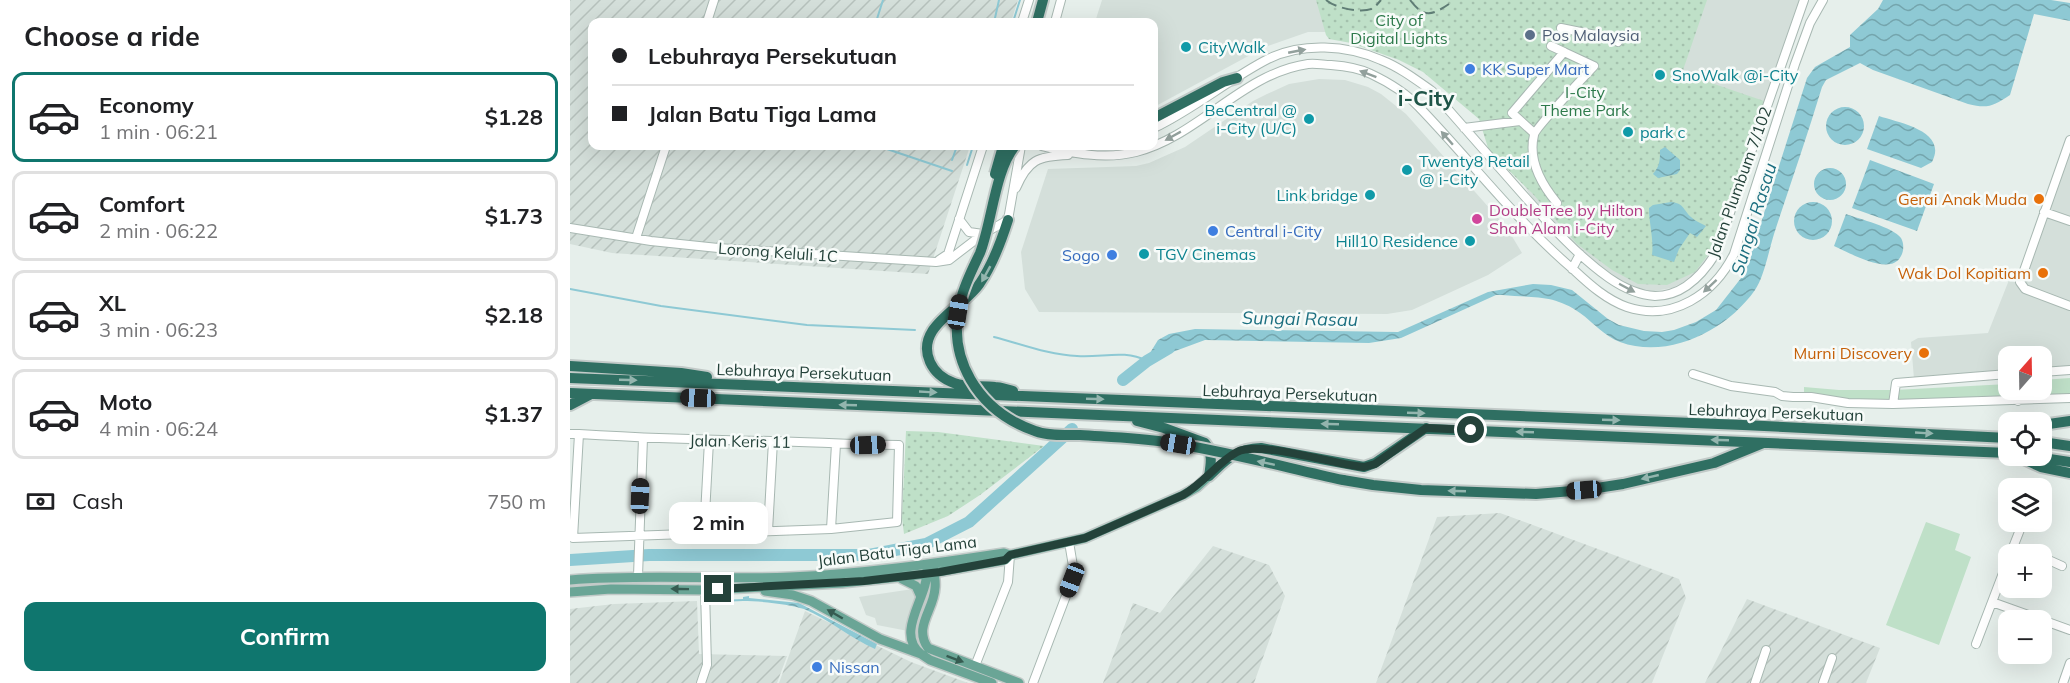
<!DOCTYPE html>
<html lang="en">
<head>
<meta charset="utf-8">
<style>
	body { margin:0; font-family:Mulish,sans-serif; background:#f2f2f2; color:#202124; height:100vh; display:flex; flex-direction:column; font-size:22px; white-space:nowrap }
	* { box-sizing:border-box; margin:0 }
	p { font-size:20px; color:#757577 }
	.icon { flex:none; width:33px; height:33px; fill:none; stroke:currentColor; stroke-width:2; stroke-linecap:round; stroke-linejoin:round }
	.map { position:relative; flex:1; overflow:hidden }
	.side { display:flex; flex-direction:column; background:#fff; width:570px }
	.side>* { flex:none }
	.guide { position:absolute; left:18px; top:18px; width:570px; height:132px; border-radius:12px; box-shadow:0 6px 24px #0002; display:grid; align-content:center; height:132px; padding:0 24px; background:#fff }
	.needle { width:39px; rotate:20deg }
	.tools { position:absolute; left:1428px; top:346px; display:grid; gap:12px }
	.tools a { display:grid; place-items:center; width:54px; height:54px; border-radius:12px; background:#fff; box-shadow:0 6px 24px #0002; font-size:30px }
	.end { position:absolute; width:27px; height:27px; margin:-14px; border:8px solid #24423a; background:#fff; box-shadow:0 0 0 3px #fff }
	.from { border-radius:50% }
	.bubble { position:absolute; height:42px; border-radius:12px; background:#fff; box-shadow:0 6px 24px #0002; font-size:20px; font-weight:700; line-height:42px; text-align:center }
	.car { position:absolute; width:18px; height:36px; margin:-18px -9px; border-radius:8px; box-shadow:0 0 4px 2px #0007; background:linear-gradient(#222 24%,#8ab4d8 0 40%,#222 0 76%,#8ab4d8 0 86%,#222 0) }
	.guide b { display:flex; align-items:center; gap:21px; height:57px; font-size:22px }
	.guide b+b { border-top:2px solid #e0e0e0 }
	.guide i { width:15px; height:15px; background:#202124 }
	ul { padding:0; list-style:none }
	li { display:flex; align-items:center; gap:18px; height:90px; margin:0 12px 9px; padding:0 12px; border:3px solid #e0e0e0; border-radius:12px }
	li div { flex:1 }
	li b { display:block; font-size:22px }
	li em { font-style:normal; font-weight:700 }
	li.on { border-color:#0f766e }
	li>.icon { width:54px; height:54px; stroke-width:1.5 }
	h2 { padding:0 24px; font-size:27px; line-height:72px }
	.pay { display:flex; align-items:center; gap:15px; height:66px; padding:0 24px; font-size:22px }
	.pay p { margin-inline-start:auto }
	.button { display:flex; gap:12px; margin-top:auto; padding:12px 24px }
	.button a { flex:1; height:69px; border-radius:12px; background:#0f766e; color:#fff; font-size:24px; font-weight:700; line-height:69px; text-align:center }
	main { display:flex; flex:1; min-height:0 }
	.map>svg:first-child { display:block }
	.built { fill:#d4dfda }
	.industrial { fill:url(#industrial-furrows) }
	.green { fill:#bfe0c8 }
	.park { fill:url(#park-dots) }
	.water { fill:url(#water-waves) }
	.lines { fill:none; stroke-linecap:round; stroke-linejoin:round }
	.stream { stroke:#8ec9d4; stroke-width:2 }
	.river { stroke:#8ec9d4; stroke-width:12 }
	.minor-casing { stroke:#a8b8b2; stroke-width:10 }
	.major-casing { stroke:#c2cac8; stroke-width:12 }
	.highway-casing { stroke:#c2cac8; stroke-width:14 }
	.minor { stroke:#fff; stroke-width:8 }
	.major { stroke:#6aa596; stroke-width:9 }
	.highway { stroke:#2f6f62; stroke-width:10 }
	.rail { stroke:#5f7d75; stroke-width:2; stroke-dasharray:12 6; stroke-linecap:butt }
	.highway-bridge-casing { stroke:#c2cac8; stroke-width:14; stroke-linecap:butt }
	.highway-bridge { stroke:#2f6f62; stroke-width:10 }
	.oneway { fill:#92a09c }
	.oneway2 { fill:#93b5ae }
	.oneway3 { fill:#365b51 }
	.route { stroke:#24423a; stroke-width:8 }
	.service-dot { fill:#5c6f8a; stroke:#f7fbf9; stroke-width:2 }
	.culture-dot { fill:#0f9aa8; stroke:#f7fbf9; stroke-width:2 }
	.shop-dot { fill:#3f7fe0; stroke:#f7fbf9; stroke-width:2 }
	.food-dot { fill:#e8710a; stroke:#f7fbf9; stroke-width:2 }
	.hotel-dot { fill:#d1479c; stroke:#f7fbf9; stroke-width:2 }
	.labels { text-anchor:middle; stroke-width:5; stroke-linejoin:round; paint-order:stroke }
	.park-label { font-size:16px; fill:#2d7a4b; stroke:#f7fbf9 }
	.service-label { font-size:16px; fill:#4e5e75; stroke:#f7fbf9; text-anchor:start }
	.culture-label { font-size:16px; fill:#0d838f; stroke:#f7fbf9; text-anchor:start }
	.shop-label { font-size:16px; fill:#366cbe; stroke:#f7fbf9; text-anchor:start }
	.street-label { font-size:16px; fill:#24423a; stroke:#f7fbf9 }
	.food-label { font-size:16px; fill:#c56008; stroke:#f7fbf9; text-anchor:end }
	.hotel-label { font-size:16px; fill:#b23c85; stroke:#f7fbf9; text-anchor:start }
	.water-label { font-size:18px; font-style:italic; fill:#1c6f80; stroke:#f7fbf9 }
	.district-label { font-size:22px; font-weight:bold; fill:#1f5548; stroke:#f7fbf9 }
</style>
</head>
<body>
<main>
<section class="side">
<h2>Choose a ride</h2>
<ul>
<li class="on"><svg class="icon" aria-label="car" viewBox="0 0 24 24"><path d="M5 17H2v-5l4-1 3-4h7l3 4 3 1v5h-3M9 17h6M6 11h13"/><circle cx="7" cy="17" r="2"/><circle cx="17" cy="17" r="2"/></svg><div><b>Economy</b><p>1 min · 06:21</p></div><em>$1.28</em></li>
<li><svg class="icon" aria-label="car" viewBox="0 0 24 24"><path d="M5 17H2v-5l4-1 3-4h7l3 4 3 1v5h-3M9 17h6M6 11h13"/><circle cx="7" cy="17" r="2"/><circle cx="17" cy="17" r="2"/></svg><div><b>Comfort</b><p>2 min · 06:22</p></div><em>$1.73</em></li>
<li><svg class="icon" aria-label="car" viewBox="0 0 24 24"><path d="M5 17H2v-5l4-1 3-4h7l3 4 3 1v5h-3M9 17h6M6 11h13"/><circle cx="7" cy="17" r="2"/><circle cx="17" cy="17" r="2"/></svg><div><b>XL</b><p>3 min · 06:23</p></div><em>$2.18</em></li>
<li><svg class="icon" aria-label="car" viewBox="0 0 24 24"><path d="M5 17H2v-5l4-1 3-4h7l3 4 3 1v5h-3M9 17h6M6 11h13"/><circle cx="7" cy="17" r="2"/><circle cx="17" cy="17" r="2"/></svg><div><b>Moto</b><p>4 min · 06:24</p></div><em>$1.37</em></li>
</ul>
<div class="pay"><svg class="icon" aria-label="cash" viewBox="0 0 24 24"><path d="M3 7h18v10H3z"/><circle cx="12" cy="12" r="2"/></svg>Cash<p>750 m</p></div>
<div class="button"><a>Confirm</a></div>
</section>
<div class="map">
<svg width="1500" height="683" viewBox="0 0 1500 683">
	<defs>
		<pattern id="industrial-furrows" width="10" height="10" patternUnits="userSpaceOnUse" patternTransform="scale(1.5)"><rect width="10" height="10" fill="#d4dfda"/><path d="M-1 1l2-2M0 10L10 0M9 11l2-2" fill="none" stroke="#b6c1bc"/></pattern>
		<pattern id="park-dots" width="8" height="8" patternUnits="userSpaceOnUse" patternTransform="scale(1.5)"><rect width="8" height="8" fill="#bfe0c8"/><path d="M2 2h.1M6 6h.1" fill="none" stroke="#a4c1ad" stroke-width="1.8" stroke-linecap="round"/></pattern>
		<pattern id="water-waves" width="16" height="10" patternUnits="userSpaceOnUse" patternTransform="scale(1.5)"><rect width="16" height="10" fill="#8ec9d4"/><path d="M0 5q4-4 8 0t8 0" fill="none" stroke="#74a5ad"/></pattern>
	</defs>
	<rect width="100%" height="100%" fill="#e6efeb"/>
	<path class="built" d="M532 0H1230L1142 253 1132 268 1121 278 1102 288 1084 291 1069 289 1044 277 1019 257 997 236 961 197 928 141 921 120 862 68 766 32H738L695 47 584 107V22H525Z
		M749 79 775 80 798 87 811 94 836 114 937 228 952 253 918 275 842 310 817 314 469 312 455 289 451 252 478 169 566 166 579 163 615 147 683 101 697 94 719 84Z
		M1500 150V366L1472 368V357H1438V371L1344 379 1341 342 1348 338 1418 333 1439 280 1454 285Z
		M343 589 347 600 338 631 307 625 305 618 296 615 289 597Z"/>
	<path class="industrial" d="M0 0H448L441 22H22V146H400L358 274 42 253 0 244Z
		M930 513 1109 579 1116 598 1082 683H806L867 517Z
		M643 546 699 565 715 596 684 683H533L563 603 590 613Z
		M1177 599 1310 648 1296 683H1135Z
		M127 601 129 654 217 656 207 683H0V609L44 604Z
		M235 611 341 662 398 683H209Z"/>
	<path class="green" d="M1500 378V395L1456 396 1452 391 1472 390V380Z
		M1438 384V390H1445V397L1325 400V390Z
		M1234 387 1269 390H1320L1319 401 1269 399 1234 392Z
		M1356 522 1390 534 1385 550 1401 557 1369 645 1316 625Z"/>
	<path class="park" d="M746 0H1137L1112 73 1194 101 1141 251 1125 272 1097 285 1068 284 1042 270 1007 244 962 193 919 151 909 119 853 72 829 60 781 43 759 39 756 35Z
		M336 431 368 432 474 446 410 495 378 516 334 534 332 518Z"/>
	<path class="water" d="M1313 0H1481L1500 3V21L1464 14 1440 95C1423 106 1418 109 1398 104L1303 70 1290 63 1256 80 1252 87C1237 137 1220 185 1204 234 1199 250 1194 277 1185 290 1157 330 1099 360 1050 342 1034 336 1024 323 1010 313 984 294 963 298 932 295H926L831 338 799 343 635 340 589 357 580 353 588 340 599 334 625 329 828 332 918 292 963 284 981 285 1002 290 1038 319 1049 325 1074 331 1092 332 1104 330 1126 322 1146 310 1175 273 1237 78 1245 67 1280 47V35L1308 9Z
		M1256 126a19 19 0 1 1 38 0a19 19 0 1 1-38 0Z
		M1309 116C1330 123 1378 131 1362 162L1351 168 1297 149Z
		M1095 147 1110 160V170L1107 174 1088 178 1083 174C1090 166 1090 160 1090 150Z
		M1300 160 1364 184 1347 231 1282 208Z
		M1244 184a16 16 0 1 1 32 0a16 16 0 1 1-32 0Z
		M1101 202C1114 203 1113 210 1121 217 1125 221 1131 223 1136 226L1127 237 1120 233 1109 249 1104 262 1082 255C1084 239 1079 224 1079 208L1083 205Z
		M1224 221a19 19 0 1 1 38 0a19 19 0 1 1-38 0Z
		M1276 214C1289 219 1323 227 1331 238 1334 243 1334 251 1331 256 1321 277 1280 253 1264 246Z
		M179 596V598L229 603 307 644 305 649C280 638 259 619 234 609 220 604 189 601 173 601V597Z"/>
	<g class="lines">
		<path class="stream" d="M306 22 313 0
			M427 22 425 18 429 0
			M443 22 450 0
			M308 146 382 171
			M382 160 387 146
			M397 165 403 146
			M0 289 91 306 237 325 345 330
			M424 337C451 344 479 355 507 356 532 358 554 349 577 361
			M149 601 173 600"/>
		<path class="river" d="M553 380 577 361 599 348
			M0 560 79 555H299L356 544 399 522 502 429"/>
		<g class="minor-casing">
			<path id="minor" d="M137 22 144 0
				M452 22 459 0
				M485 22 491 0
				M991 28 1040 38 1048 42
				M584 128C624 109 659 79 698 59 732 42 777 45 811 60 829 67 845 79 862 91 893 126 924 162 956 198 981 226 1008 256 1039 278 1052 287 1069 295 1085 296 1114 296 1133 274 1146 253L1234 0
				M894 128 950 121
				M964 133 942 113 994 52 981 46
				M1500 140 1450 282 1455 289 1500 306
				M472 146C503 153 534 160 566 152 629 136 673 73 738 64 746 63 754 65 761 65 774 66 789 68 801 74 818 82 836 93 849 107 902 162 946 221 1005 271 1020 285 1037 300 1057 307 1103 322 1144 294 1164 254L1225 64 1240 23 1253 0
				M446 188C458 160 468 156 498 155
				M987 203C972 185 958 160 964 135 965 128 1015 76 1024 66L994 52
				M1474 212 1500 221
				M389 219 399 232 413 234 438 220 451 146
				M0 228 81 241 148 248 366 262 379 260 413 234
				M66 238 96 146
				M369 260 378 254 413 146
				M1002 269 1010 254
				M1472 372 1500 370
				M1123 374 1161 386 1205 392 1212 396 1223 397H1241L1278 403 1323 404 1500 398
				M1448 390V401
				M1323 404 1326 383 1438 374
				M0 434H9C73 438 137 440 201 441 244 442 286 445 329 445L327 522 261 529 3 538 9 434
				M261 529 266 444
				M198 531 203 441
				M134 533 139 441
				M1444 546 1465 555
				M1440 555 1453 522
				M1472 557 1492 566
				M68 576 73 438
				M1422 602 1500 630
				M1406 644 1438 560
				M405 666 438 582 440 555
				M131 683 137 665 135 590
				M463 683 502 580 504 572 499 542
				M1185 683 1196 650
				M1253 683 1262 658
				M1493 683 1500 663"/>
		</g>
		<g class="major-casing">
			<path id="major" d="M364 569C364 575 366 582 365 588 364 610 343 627 358 648L449 683
				M332 579 346 586 351 597
				M0 580C73 574 146 580 220 577 292 574 362 564 434 553L440 555
				M195 591 223 595 241 601 310 639 351 654 360 660 422 683
				M0 592 41 589 135 590 272 583 357 574 435 560 440 555 515 538 613 495 627 487 639 476
				M351 654C324 633 359 596 357 570"/>
		</g>
		<g class="highway-casing">
			<path id="highway" d="M467 22 473 0
				M584 118 653 82 667 78
				M438 220C431 242 423 264 410 283 394 308 344 326 360 362 365 373 373 379 384 383 397 388 412 385 425 387 431 387 437 390 443 391
				M0 366 111 373 137 377
				M0 378 1173 425 1438 438
				M0 393 1438 453
				M0 405 21 394
				M567 421 594 428 635 443C643 453 641 464 639 476
				M1472 425 1500 421
				M1472 442 1500 446
				M1447 456 1471 467 1500 473
				M1460 456 1500 462
				M639 476C657 459 665 449 691 448L794 467 805 463 856 428
				M773 480 803 485 851 490 966 494 1014 490 1053 484 1144 463 1193 443"/>
		</g>
		<use href="#minor" class="minor"/>
		<use href="#major" class="major"/>
		<use href="#highway" class="highway"/>
		<path class="rail" d="M756 0C765 8 792 14 804 8 805 7 810 1 811 0
			M840 0C854 18 861 16 879 4"/>
		<g class="highway-bridge-casing">
			<path id="highway-bridge" d="M445 146C425 170 422 222 410 253 403 268 395 283 391 299 375 358 408 411 465 431 478 436 496 435 510 435 539 437 567 438 596 442 655 451 714 467 773 480
				M425 174 433 146"/>
		</g>
		<use href="#highway-bridge" class="highway-bridge"/>
	</g>
	<defs><path id="oneway-solid" d="M-6-.8H1V-3.2L6.5 0L1 3.2V.8H-6Z" transform="scale(1.5)"/></defs>
	<g class="oneway">
		<use href="#oneway-solid" transform="translate(727 51) rotate(-11)"/>
		<use href="#oneway-solid" transform="translate(798 74) rotate(-159)"/>
		<use href="#oneway-solid" transform="translate(603 136) rotate(151)"/>
		<use href="#oneway-solid" transform="translate(877 138) rotate(-131)"/>
		<use href="#oneway-solid" transform="translate(1140 286) rotate(137)"/>
		<use href="#oneway-solid" transform="translate(1057 288) rotate(28)"/>
	</g>
	<g class="oneway2">
		<use href="#oneway-solid" transform="translate(416 274) rotate(119)"/>
		<use href="#oneway-solid" transform="translate(58 380) rotate(2)"/>
		<use href="#oneway-solid" transform="translate(358 392) rotate(3)"/>
		<use href="#oneway-solid" transform="translate(525 399) rotate(2)"/>
		<use href="#oneway-solid" transform="translate(278 405) rotate(-178)"/>
		<use href="#oneway-solid" transform="translate(846 413) rotate(2)"/>
		<use href="#oneway-solid" transform="translate(1041 420) rotate(2)"/>
		<use href="#oneway-solid" transform="translate(760 424) rotate(-178)"/>
		<use href="#oneway-solid" transform="translate(955 432) rotate(-178)"/>
		<use href="#oneway-solid" transform="translate(1354 433) rotate(3)"/>
		<use href="#oneway-solid" transform="translate(1150 440) rotate(-178)"/>
		<use href="#oneway-solid" transform="translate(696 463) rotate(-168)"/>
		<use href="#oneway-solid" transform="translate(1080 477) rotate(167)"/>
		<use href="#oneway-solid" transform="translate(887 491) rotate(-178)"/>
	</g>
	<g class="oneway3">
		<use href="#oneway-solid" transform="translate(110 589) rotate(-179)"/>
		<use href="#oneway-solid" transform="translate(265 614) rotate(-150)"/>
		<use href="#oneway-solid" transform="translate(385 659) rotate(20)"/>
	</g>
	<g class="lines">
		<path class="route" d="M148 589 294 581 370 572 435 560 440 555 515 538 613 495C634 483 648 462 667 452 689 440 766 465 794 467L805 464 856 428 901 430"/>
	</g>
	<circle class="service-dot" cx="960" cy="35" r="6"/>
	<g class="culture-dot">
		<circle cx="616" cy="47" r="6"/>
		<circle cx="1090" cy="75" r="6"/>
		<circle cx="739" cy="119" r="6"/>
		<circle cx="1058" cy="132" r="6"/>
		<circle cx="837" cy="170" r="6"/>
		<circle cx="800" cy="195" r="6"/>
		<circle cx="900" cy="241" r="6"/>
		<circle cx="574" cy="254" r="6"/>
	</g>
	<g class="shop-dot">
		<circle cx="900" cy="69" r="6"/>
		<circle cx="643" cy="231" r="6"/>
		<circle cx="542" cy="255" r="6"/>
		<circle cx="247" cy="667" r="6"/>
	</g>
	<g class="food-dot">
		<circle cx="1469" cy="199" r="6"/>
		<circle cx="1473" cy="273" r="6"/>
		<circle cx="1354" cy="353" r="6"/>
	</g>
	<circle class="hotel-dot" cx="907" cy="219" r="6"/>
	<g class="labels">
		<g class="park-label">
			<text x="829" y="26">City of<tspan x="829" dy="18">Digital Lights</tspan></text>
			<text x="1015" y="98">I-City<tspan x="1015" dy="18">Theme Park</tspan></text>
		</g>
		<g class="service-label">
			<text x="972" y="41">Pos Malaysia</text>
		</g>
		<g class="culture-label">
			<text x="628" y="53">CityWalk</text>
			<text x="1102" y="81">SnoWalk @i-City</text>
			<text x="727" y="116" text-anchor="end">BeCentral @<tspan x="727" dy="18">i-City (U/C)</tspan></text>
			<text x="1070" y="138">park c</text>
			<text x="849" y="167">Twenty8 Retail<tspan x="849" dy="18">@ i-City</tspan></text>
			<text x="788" y="201" text-anchor="end">Link bridge</text>
			<text x="888" y="247" text-anchor="end">Hill10 Residence</text>
			<text x="586" y="260">TGV Cinemas</text>
		</g>
		<g class="shop-label">
			<text x="912" y="75">KK Super Mart</text>
			<text x="655" y="237">Central i-City</text>
			<text x="530" y="261" text-anchor="end">Sogo</text>
			<text x="259" y="673">Nissan</text>
		</g>
		<g class="street-label">
			<text transform="translate(1169 182) rotate(-70)" y="6">Jalan Plumbum 7/102</text>
			<text transform="translate(208 252) rotate(4)" y="6">Lorong Keluli 1C</text>
			<text transform="translate(234 372) rotate(2)" y="6">Lebuhraya Persekutuan</text>
			<text transform="translate(720 393) rotate(2)" y="6">Lebuhraya Persekutuan</text>
			<text transform="translate(1206 412) rotate(2)" y="6">Lebuhraya Persekutuan</text>
			<text transform="translate(170 441) rotate(1)" y="6">Jalan Keris 11</text>
			<text transform="translate(327 551) rotate(-7)" y="6">Jalan Batu Tiga Lama</text>
		</g>
		<g class="food-label">
			<text x="1457" y="205">Gerai Anak Muda</text>
			<text x="1461" y="279">Wak Dol Kopitiam</text>
			<text x="1342" y="359">Murni Discovery</text>
		</g>
		<g class="hotel-label">
			<text x="919" y="216">DoubleTree by Hilton<tspan x="919" dy="18">Shah Alam i-City</tspan></text>
		</g>
		<g class="water-label">
			<text transform="translate(1184 219) rotate(-73)" y="6">Sungai Rasau</text>
			<text transform="translate(730 319) rotate(1)" y="6">Sungai Rasau</text>
		</g>
		<g class="district-label">
			<text x="856" y="106">i-City</text>
		</g>
	</g>
</svg>
<div class="tools">
<a><svg class="needle" viewBox="-14 -14 28 28"><path d="M0-13l5 13h-10z" fill="#e53935"/><path d="M0 13l5-13h-10z" fill="#757577"/></svg></a>
<a><svg class="icon" aria-label="locate" viewBox="0 0 24 24"><circle cx="12" cy="12" r="6"/><path d="M12 2v4M12 18v4M2 12h4M18 12h4"/></svg></a>
<a><svg class="icon" aria-label="layers" viewBox="0 0 24 24"><path d="M12 4l9 5-9 5-9-5zM3 14l9 5 9-5"/></svg></a>
<a>+</a>
<a>−</a>
</div>
<i class="end from" style="left:901px;top:430px"></i>
<i class="end" style="left:148px;top:589px"></i>
<div class="bubble" style="left:99px;top:502px;width:99px">2 min</div>
<i class="car" style="left:388px;top:312px;rotate:9deg"></i>
<i class="car" style="left:128px;top:398px;rotate:272deg"></i>
<i class="car" style="left:608px;top:444px;rotate:279deg"></i>
<i class="car" style="left:298px;top:445px;rotate:88deg"></i>
<i class="car" style="left:1014px;top:490px;rotate:265deg"></i>
<i class="car" style="left:70px;top:496px;rotate:2deg"></i>
<i class="car" style="left:502px;top:580px;rotate:201deg"></i>
<div class="guide">
<b><i class="from"></i>Lebuhraya Persekutuan</b>
<b><i></i>Jalan Batu Tiga Lama</b>
</div>
</div>
</main>
</body>
</html>
